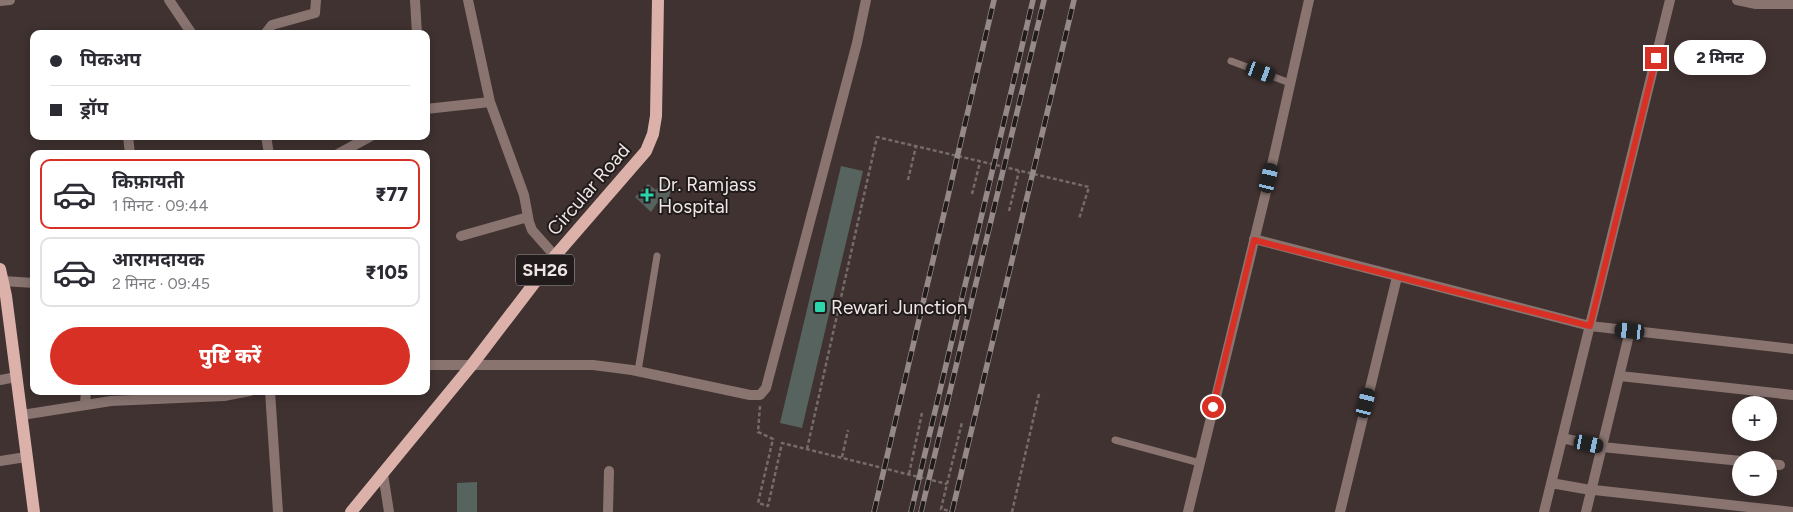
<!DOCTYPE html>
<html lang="hi">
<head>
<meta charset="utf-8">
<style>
	body { margin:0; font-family:Figtree,"Noto Sans Devanagari",sans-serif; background:#f2f2f3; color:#2b2b33; height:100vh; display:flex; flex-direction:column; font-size:19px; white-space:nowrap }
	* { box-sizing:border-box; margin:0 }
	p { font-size:16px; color:#7c7c81 }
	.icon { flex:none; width:28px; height:28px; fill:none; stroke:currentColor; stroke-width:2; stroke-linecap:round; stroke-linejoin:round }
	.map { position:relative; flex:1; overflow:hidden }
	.sheet { position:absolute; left:30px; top:150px; width:400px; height:245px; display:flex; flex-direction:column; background:#fff; border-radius:10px; box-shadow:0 2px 12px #0003 }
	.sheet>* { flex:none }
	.banner { position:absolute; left:30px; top:30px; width:400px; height:110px; border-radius:10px; box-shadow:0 2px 12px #0003; display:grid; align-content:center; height:110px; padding:0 20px; background:#fff }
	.tools { position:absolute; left:1732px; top:396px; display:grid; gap:10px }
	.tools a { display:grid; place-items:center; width:45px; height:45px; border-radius:50%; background:#fff; box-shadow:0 2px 12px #0003; font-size:25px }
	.end { position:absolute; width:22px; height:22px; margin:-11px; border:6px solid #d93025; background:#fff; box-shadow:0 0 0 2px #fff }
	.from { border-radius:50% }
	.bubble { position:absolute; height:35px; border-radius:18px; background:#fff; box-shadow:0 2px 12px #0003; font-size:16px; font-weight:800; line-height:35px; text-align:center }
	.car { position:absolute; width:15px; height:30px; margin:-15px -8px; border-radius:6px; box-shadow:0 0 4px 1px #0007; background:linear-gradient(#222 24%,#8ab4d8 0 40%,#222 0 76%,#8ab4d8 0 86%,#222 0) }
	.banner b { display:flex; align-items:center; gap:18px; height:48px; font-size:19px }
	.banner b+b { border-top:1px solid #e1e1e2 }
	.banner i { width:12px; height:12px; background:#2b2b33 }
	ul { padding:9px 0 0; list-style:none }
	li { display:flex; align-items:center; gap:15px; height:70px; margin:0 10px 8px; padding:0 10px; border:2px solid #e1e1e2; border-radius:10px }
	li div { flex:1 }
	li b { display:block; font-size:19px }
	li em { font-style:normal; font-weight:800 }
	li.selected { border-color:#d93025 }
	li>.icon { width:45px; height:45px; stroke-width:1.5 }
	.button { display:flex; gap:10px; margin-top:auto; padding:10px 20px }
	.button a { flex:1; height:58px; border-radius:30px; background:#d93025; color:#fff; font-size:20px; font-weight:800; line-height:58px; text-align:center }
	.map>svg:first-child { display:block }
	.building { fill:#56635e }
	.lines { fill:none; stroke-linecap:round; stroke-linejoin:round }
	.path { stroke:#766b69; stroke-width:2.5; stroke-dasharray:4 2.5; stroke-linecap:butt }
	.service { stroke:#897470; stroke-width:7 }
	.minor { stroke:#897470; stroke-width:10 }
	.tertiary { stroke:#897470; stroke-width:10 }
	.primary { stroke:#dcb1aa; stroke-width:12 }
	.rail-casing { stroke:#958a89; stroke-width:5.5 }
	.rail { stroke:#211b1b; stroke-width:4; stroke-dasharray:11; stroke-linecap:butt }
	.route { stroke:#d93025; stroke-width:6 }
	.poi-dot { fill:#2dd5ab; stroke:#211b1b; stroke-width:2 }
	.labels { text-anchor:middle; stroke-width:4; stroke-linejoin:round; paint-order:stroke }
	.shield { fill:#211b1b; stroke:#b0a9a8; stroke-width:1 }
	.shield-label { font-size:18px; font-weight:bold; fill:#eee6e5 }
	.poi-label { font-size:19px; fill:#eee6e5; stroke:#211b1b; text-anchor:start }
	.street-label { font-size:19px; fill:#eee6e5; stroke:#211b1b }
</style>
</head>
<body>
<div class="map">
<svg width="1793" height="512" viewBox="0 0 1793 512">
	<rect width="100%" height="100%" fill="#3f3230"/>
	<path class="building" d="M841 166 863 171 802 428 780 423Z
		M662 182 671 191 665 208 657 203 651 212 635 197 648 184 656 190Z
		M477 482V512H457V483Z"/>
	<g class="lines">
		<path class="path" d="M908 180 916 146
			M972 194 980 162
			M1009 211 1019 171
			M760 406 758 432 773 439 758 503 768 506 782 443 947 484
			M807 449 877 137 1089 187 1079 219
			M842 457 848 430
			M909 474 922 413
			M954 512 941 509 962 422
			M1012 512 1039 394"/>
		<path class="service" d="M1231 61 1290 83
			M638 371 657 256
			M1115 440 1200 463"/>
		<path class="minor" d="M169 0 192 34
			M415 0 417 34
			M468 0 490 102 524 195 529 222 532 230 555 256
			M0 1 10 0
			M265 34 272 25 315 13 316 0
			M426 109 490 102
			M128 136 130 154
			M266 136 269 154
			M338 154 371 136
			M461 236 528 217
			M1254 239 1590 326 1793 349
			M3 281 34 283
			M426 365H593L632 370 750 395H760L766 388 857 43 866 0
			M1620 376 1793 395
			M0 380 16 377
			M270 391 278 512
			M85 404 86 391
			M22 415 111 401 224 396 250 391
			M1562 438 1602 447 1741 461
			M0 461 26 457
			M1769 464 1780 465
			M383 474 389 512
			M1551 483 1585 489 1793 512
			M608 512 609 471
			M1188 512 1265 196 1309 0
			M1340 512 1397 277
			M1544 512 1670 0
			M1586 512 1630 331"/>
		<path class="tertiary" d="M1737 0 1756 4H1793"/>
		<path class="primary" d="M0 269 6 296 34 512
			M351 512 471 366 555 256 646 151 653 134 656 116 658 0"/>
		<g class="rail-casing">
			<path id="rail" d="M874 512 994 0
				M911 512 1033 0
				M921 512 1044 0
				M952 512 1074 0"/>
		</g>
		<use href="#rail" class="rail"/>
	</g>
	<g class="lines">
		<path class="route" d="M1213 407 1254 240 1590 326 1656 58"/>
	</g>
	<g class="poi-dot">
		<path d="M644.5 187.5h5v5h5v5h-5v5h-5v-5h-5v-5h5z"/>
		<rect x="814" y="301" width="12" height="12" rx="2.5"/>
	</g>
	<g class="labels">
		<rect class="shield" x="516" y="254.5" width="58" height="31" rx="4"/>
		<g class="shield-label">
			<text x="545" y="276">SH26</text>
		</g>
		<g class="poi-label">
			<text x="658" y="191">Dr. Ramjass<tspan x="658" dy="22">Hospital</tspan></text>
			<text x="831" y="314">Rewari Junction</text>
		</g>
		<g class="street-label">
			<text transform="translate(588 189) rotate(-49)" y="7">Circular Road</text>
		</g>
	</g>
</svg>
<div class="tools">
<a>+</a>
<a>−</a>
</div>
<i class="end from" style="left:1213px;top:407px"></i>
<i class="end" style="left:1656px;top:58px"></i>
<div class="bubble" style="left:1674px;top:40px;width:92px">2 मिनट</div>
<i class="car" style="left:1261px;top:72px;rotate:111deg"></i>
<i class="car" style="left:1269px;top:178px;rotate:13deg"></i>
<i class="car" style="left:1630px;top:331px;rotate:276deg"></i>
<i class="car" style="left:1366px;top:403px;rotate:14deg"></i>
<i class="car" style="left:1589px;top:444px;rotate:102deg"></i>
<div class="banner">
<b><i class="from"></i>पिकअप</b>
<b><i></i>ड्रॉप</b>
</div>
<section class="sheet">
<ul>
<li class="selected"><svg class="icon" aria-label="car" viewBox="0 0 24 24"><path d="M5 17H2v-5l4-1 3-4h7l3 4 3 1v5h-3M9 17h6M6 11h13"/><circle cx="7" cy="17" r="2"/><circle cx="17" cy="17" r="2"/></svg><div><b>किफ़ायती</b><p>1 मिनट · 09:44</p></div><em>₹77</em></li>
<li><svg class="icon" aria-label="car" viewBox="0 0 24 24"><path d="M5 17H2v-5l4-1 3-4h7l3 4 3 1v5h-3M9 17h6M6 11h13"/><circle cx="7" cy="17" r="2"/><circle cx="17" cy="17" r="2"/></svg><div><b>आरामदायक</b><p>2 मिनट · 09:45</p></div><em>₹105</em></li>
</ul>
<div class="button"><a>पुष्टि करें</a></div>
</section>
</div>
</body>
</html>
